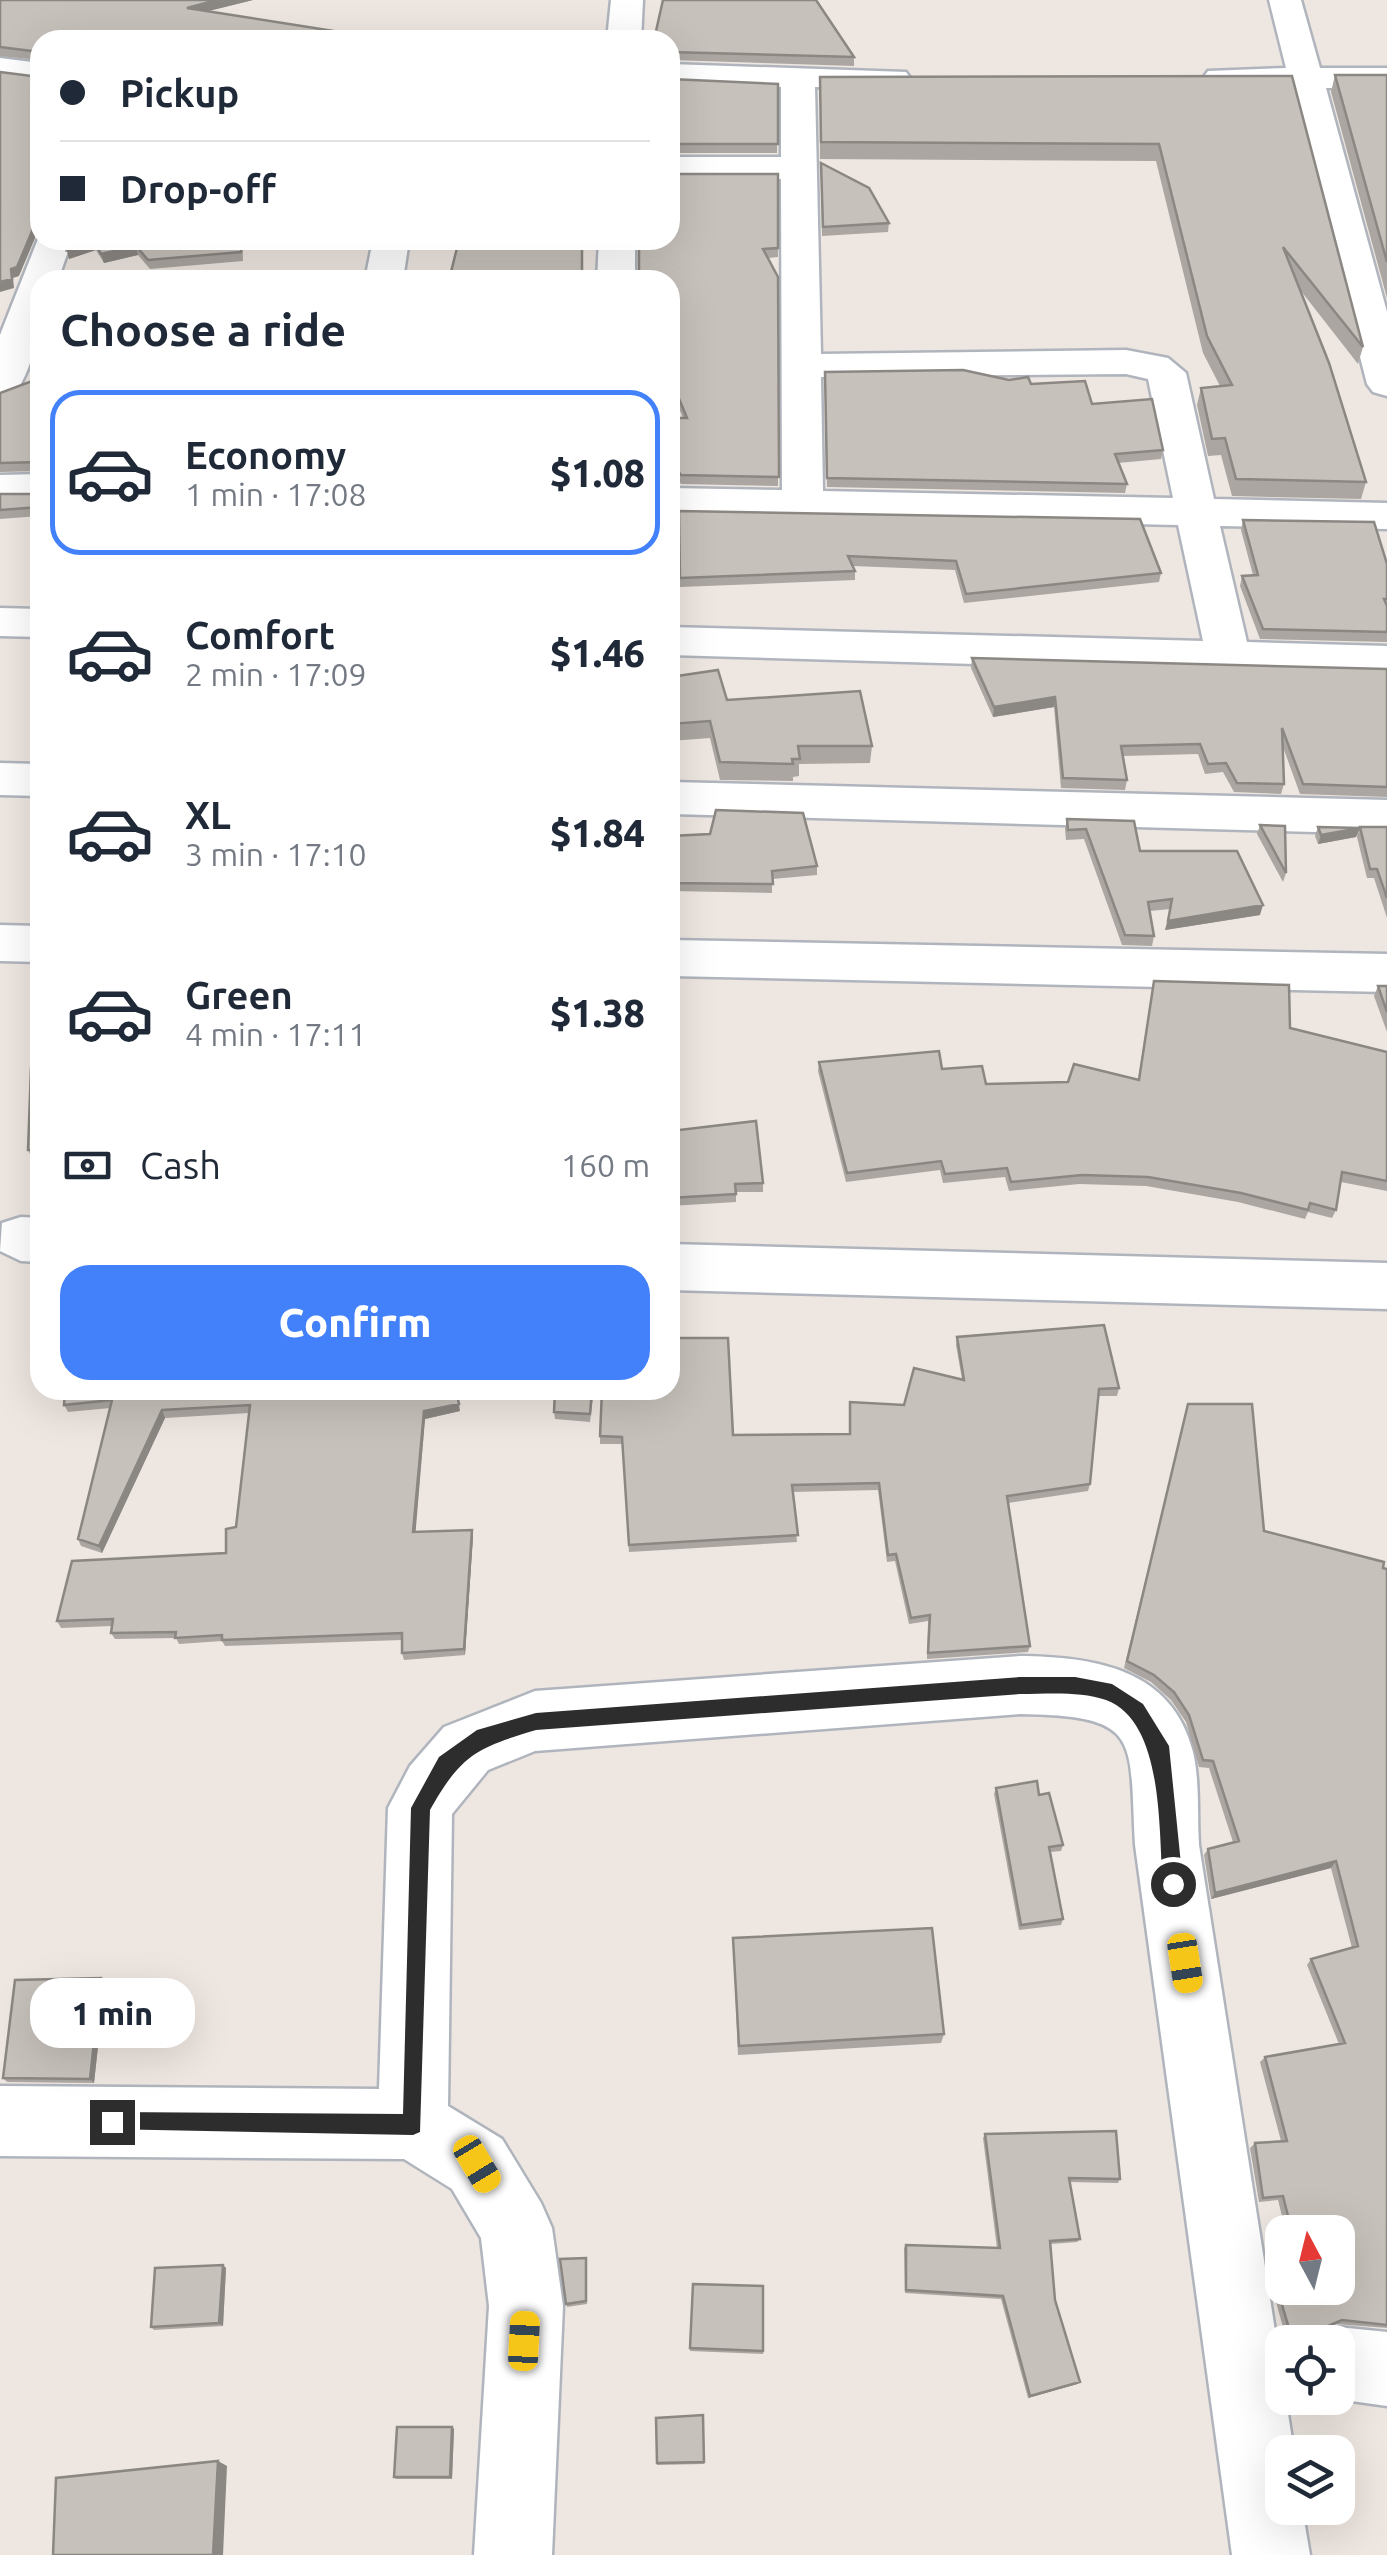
<!DOCTYPE html>
<html lang="en">
<head>
<meta charset="utf-8">
<style>
	body { margin:0; font-family:Ubuntu,sans-serif; background:#f6f6f7; color:#1f2937; height:100vh; display:flex; flex-direction:column; font-size:38px; white-space:nowrap }
	* { box-sizing:border-box; margin:0 }
	p { font-size:32px; color:#747a83 }
	.icon { flex:none; width:55px; height:55px; fill:none; stroke:currentColor; stroke-width:2; stroke-linecap:round; stroke-linejoin:round }
	.map { position:relative; flex:1; overflow:hidden }
	.side { position:absolute; left:30px; top:270px; width:650px; height:1130px; display:flex; flex-direction:column; background:#fff; border-radius:30px; box-shadow:0 10px 40px #0002 }
	.side>* { flex:none }
	.hud { position:absolute; left:30px; top:30px; width:650px; height:220px; border-radius:30px; box-shadow:0 10px 40px #0002; display:grid; align-content:center; height:220px; padding:0 30px; background:#fff }
	.needle { width:65px; rotate:353deg }
	.tools { position:absolute; left:1265px; top:2215px; display:grid; gap:20px }
	.tools a { display:grid; place-items:center; width:90px; height:90px; border-radius:20px; background:#fff; box-shadow:0 10px 40px #0002; font-size:50px }
	.end { position:absolute; width:45px; height:45px; margin:-22px; border:12px solid #2d2d2d; background:#fff; box-shadow:0 0 0 5px #fff }
	.from { border-radius:50% }
	.bubble { position:absolute; height:70px; border-radius:30px; background:#fff; box-shadow:0 10px 40px #0002; font-size:32px; font-weight:800; line-height:70px; text-align:center }
	.car { position:absolute; width:30px; height:60px; margin:-30px -15px; border-radius:12px; box-shadow:0 0 8px 2px #0007; background:linear-gradient(#f5c518 24%,#345 0 40%,#f5c518 0 76%,#345 0 86%,#f5c518 0) }
	.hud b { display:flex; align-items:center; gap:35px; height:95px; font-size:38px }
	.hud b+b { border-top:2px solid #e0e1e3 }
	.hud i { width:25px; height:25px; background:#1f2937 }
	ul { padding:0; list-style:none }
	li { display:flex; align-items:center; gap:30px; height:165px; margin:0 20px 15px; padding:0 10px; border:5px solid transparent; border-radius:30px }
	li div { flex:1 }
	li b { display:block; font-size:38px }
	li em { font-style:normal; font-weight:800 }
	li.selected { border-color:#4281fa }
	li>.icon { width:90px; height:90px; stroke-width:1.5 }
	h2 { padding:0 30px; font-size:45px; line-height:120px }
	.pay { display:flex; align-items:center; gap:25px; height:110px; padding:0 30px; font-size:38px }
	.pay p { margin-inline-start:auto }
	.primary-button { display:flex; gap:20px; margin-top:auto; padding:20px 30px }
	.primary-button a { flex:1; height:115px; border-radius:30px; background:#4281fa; color:#fff; font-size:40px; font-weight:800; line-height:115px; text-align:center }
	.map>svg:first-child { display:block }
	.lines { fill:none; stroke-linecap:round; stroke-linejoin:round }
	.minor-casing { stroke:#b0b5bd; stroke-width:5 }
	.minor { fill:#fff; fill-rule:evenodd }
	.wall { fill:#aba6a1 }
	.shaded-wall { fill:#8b8783 }
	.building { fill:#c7c1bb; stroke:#8b8783; stroke-width:2.5 }
	.route { fill:#2d2d2d }
</style>
</head>
<body>
<div class="map">
<svg width="1387" height="2555" viewBox="0 0 1387 2555">
	<rect width="100%" height="100%" fill="#eee6e0"/>
	<g class="lines">
		<g class="minor-casing">
			<path id="minor" d="M611 0H643L641 40H607Z
				M1269 0H1301L1320 68H1387V88H1326L1387 312V396L1373 392 1367 384 1291 88 1208 85 1203 78 1208 71 1286 68Z
				M0 58 40 63V83L0 78Z
				M670 64 906 72 911 79 906 86 894 89 815 87 821 354 1126 350 1168 358 1186 373 1214 499 1387 503V529L1220 526 1247 642 1387 646V676L670 655V627L1203 641 1178 525 670 514V488L782 490 781 179H670V157H781V87L670 84ZM1126 374 1148 379 1173 498 823 491 821 377Z
				M40 234V240H72L58 280H40C40 320 38 361 14 395L0 399V335Z
				M373 240H409L403 280H365Z
				M599 240H635V280H597Z
				M40 474V500L0 501V475Z
				M0 608 40 609V637L0 636Z
				M0 763 40 764V796L0 795Z
				M670 782 1387 800V834L670 814Z
				M0 925 40 926V962L0 961Z
				M670 940 1387 954V992L670 976Z
				M21 1217 40 1218V1262L21 1261 0 1251 2 1223Z
				M670 1244 1387 1263V1309L670 1290Z
				M1020 1656C1094 1657 1172 1668 1193 1752 1200 1782 1197 1814 1199 1845L1294 2452H1282V2508H1302L1310 2555H1232L1135 1845C1129 1737 1143 1716 1020 1714L535 1751 488 1770 452 1814 448 2106 502 2139 541 2203 552 2228 563 2306 552 2555H474L489 2306 481 2238 452 2189 404 2159 0 2156V2086L379 2089 388 1808 410 1766 444 1727 535 1691Z
				M1338 2327 1387 2332V2406L1330 2398H1338V2342H1310L1312 2338Z"/>
		</g>
		<use href="#minor" class="minor"/>
	</g>
	<path class="wall" d="M0 0H253L209 11 40 60 0 56Z
		M670 40 854 57V66L670 60Z
		M1335 75H1387V298L1331 92Z
		M1292 76 1363 347 1358 364 1301 291 1366 482 1361 499 1232 496 1221 455 1208 456 1197 405 1201 388 1220 386 1203 353 1156 161 820 159V77Z
		M670 79 778 84 777 153H670Z
		M821 172 889 223 888 232 822 236Z
		M670 174 778 248V257L768 258 778 277V486L681 484 670 469V418H683L670 386V280H628V275L639 271 670 240Z
		M70 240H279L242 245 243 261 150 269 138 255 104 263 96 250 69 259 67 250Z
		M40 378V471L0 472V393Z
		M825 381 1031 384 1092 404 1163 450 1161 459 1118 463 1127 484 1125 493 827 487Z
		M0 494H40V516L0 519Z
		M679 511 1161 573 1159 582 964 603 955 570 853 566 855 571V580L680 587Z
		M1243 520 1387 564V642L1260 639 1240 586 1242 576 1253 575 1241 530Z
		M972 658 1387 669V797L1300 794 1283 747 1284 784 1281 794 1234 792 1223 772 1205 774 1198 754 1123 756 1127 780 1125 790 1061 788 1054 707 993 717 971 668Z
		M670 677 727 700 872 746 870 763 799 764V776L793 777V781L720 780 710 738 670 741Z
		M1067 819 1140 851 1260 915 1165 930 1170 909 1150 911 1154 936 1152 946 1122 945 1084 839 1066 840 1065 829Z
		M1260 825 1286 873 1283 882 1257 834Z
		M1318 827 1360 828 1356 837 1318 844 1315 836Z
		M1360 827H1387V918L1374 878H1367L1357 837Z
		M671 836 817 866V875L772 879V893L670 891Z
		M1154 981 1290 1028 1387 1052V1191L1341 1182 1336 1210 1332 1218 1308 1212 1305 1219 1238 1202 1146 1186 1079 1184 1009 1191 1005 1177 943 1183 940 1170 846 1182 818 1071 819 1062 942 1069 986 1084 1138 1080Z
		M1378 986H1387V1032L1374 996Z
		M40 1068V1157L32 1158 28 1150Z
		M670 1131 763 1183V1192H736V1202L670 1206Z
		M957 1337 1119 1388 1117 1396H1098L1090 1484 1088 1491 1008 1503 1030 1646 1028 1652 927 1659 928 1621 909 1624 895 1561 887 1562 878 1490 792 1492 797 1542 629 1552 622 1444H600V1436L849 1434 850 1402 904 1405 962 1379 956 1345Z
		M65 1390 460 1411 425 1419 415 1532 473 1537 465 1655 404 1660 402 1653V1640L225 1646 222 1641 179 1644 176 1638 115 1639 111 1633 112 1626 61 1628 57 1621 226 1553 236 1527 249 1413 165 1418 102 1553 81 1546 78 1539 110 1408 68 1412 64 1405Z
		M594 1390 590 1422 555 1419 554 1412Z
		M1188 1404 1264 1531 1387 1569V2328L1337 2324 1315 2333 1312 2337 1315 2342H1287L1276 2302 1280 2298 1304 2300 1300 2288H1338V2232H1286L1278 2200 1259 2202 1250 2148 1255 2143 1281 2141 1260 2062 1265 2057 1339 2044 1307 1965 1311 1959 1352 1948 1331 1868 1211 1899 1204 1855 1208 1849 1233 1842 1209 1768 1199 1767 1186 1722 1171 1700 1151 1682 1124 1668Z
		M996 1788 1039 1795 1063 1845 1061 1851 1050 1852 1063 1919 1061 1925 1019 1930 994 1794Z
		M733 1938 944 2034 941 2043 738 2055Z
		M101 1978 105 1983 94 2083 7 2082 3 2078Z
		M985 2134 1120 2179 1118 2183 1070 2182 1080 2239 1077 2242 1051 2244 1055 2300 1077 2384 1028 2398 1001 2299 905 2293 904 2248 906 2245 997 2248 983 2138Z
		M560 2259 586 2261 587 2304 567 2307Z
		M223 2265 226 2268 223 2326 154 2330 151 2327Z
		M693 2284 763 2286V2354L690 2351Z
		M703 2415 704 2464 657 2465 656 2418Z
		M452 2427 454 2429 452 2479H396L394 2477Z"/>
	<path class="shaded-wall" d="M217 0H253L188 16 187 8Z
		M36 222 38 231 19 276 13 278 14 288 0 292V282Z
		M241 240H279L242 245 243 261Z
		M94 241 96 250 69 259 67 250Z
		M136 246 138 255 104 263 101 254Z
		M1055 697 1054 707 993 717 994 707Z
		M1360 828 1356 837 1318 844 1321 835Z
		M1263 905 1260 915 1165 930 1168 921Z
		M459 1404 460 1411 425 1419 415 1539 413 1532 424 1411Z
		M162 1410 165 1418 102 1553 99 1546Z
		M472 1530 473 1537 465 1655 464 1649Z
		M1336 1861 1331 1868 1211 1899 1215 1893Z
		M101 1978 105 1983 94 2083 90 2079Z
		M223 2265 226 2268 223 2326 219 2323Z
		M1080 2382 1077 2384 1028 2398 1030 2396Z
		M452 2427 454 2429 452 2479 450 2477Z
		M218 2461 227 2466 223 2555H213Z"/>
	<path class="building" d="M0 0H217L187 8 391 40H40V52L0 47Z
		M663 0H816L854 57 670 52V40H654Z
		M0 72 40 77V226L36 222 17 267 11 269 12 279 0 282Z
		M1335 75H1387V262Z
		M1292 76 1363 347 1283 247 1329 363 1366 482 1236 479 1225 438 1212 439 1201 388 1232 385 1207 336 1159 144 821 142 820 77Z
		M670 79 778 84V144H670Z
		M821 163 869 188 889 223 823 227Z
		M670 174H778V248L763 249 778 277 779 477 681 475 670 460V418H687L670 377V280H630L628 275 639 271V240H670V186H672Z
		M70 240H241V252L148 260 136 246 101 254 94 241 67 250Z
		M459 240H582V280H449Z
		M963 370 1009 380 1028 377 1031 384 1085 381 1092 404 1152 399 1163 450 1115 454 1127 484 827 478 825 372Z
		M40 378V462L0 463V393Z
		M0 494H40V507L0 510Z
		M679 511 1140 519 1161 573 966 594 956 561 848 556 855 571 680 578Z
		M1243 520 1374 522 1387 564V599H1384L1387 606V632L1263 629 1242 576 1258 575Z
		M972 658 1387 669V787L1303 784 1282 728 1284 784 1237 783 1226 763 1208 764 1200 744 1121 746 1127 780 1063 778 1055 697 994 707Z
		M718 670 727 700 860 691 872 746H798L800 759H792L793 764 720 762 710 721 670 724V677Z
		M716 810 803 813 817 866 772 871 773 884 670 883 671 836 710 834Z
		M1067 819 1134 821 1140 851H1237L1263 905 1168 921 1172 899 1148 902 1154 936 1125 935 1086 829 1068 830Z
		M1260 825 1285 826 1286 873Z
		M1318 827 1360 828 1321 835Z
		M1360 827H1387V898L1377 869H1370Z
		M1154 981 1289 985 1290 1028 1387 1052V1181L1342 1172 1336 1210 1310 1203 1308 1210 1241 1193 1148 1177 1082 1175 1011 1182 1007 1168 945 1174 941 1161 847 1173 819 1062 939 1051 942 1069 982 1066 986 1084 1068 1082 1074 1064 1139 1080Z
		M1378 986H1387V1012Z
		M31 1068H40V1149L28 1150Z
		M756 1121 763 1183 735 1184 736 1194 670 1198V1131Z
		M1104 1325 1119 1388 1099 1389 1090 1484 1007 1496 1030 1646 928 1653 930 1615 911 1618 896 1554 888 1555 879 1483 792 1485 798 1535 629 1545 622 1437 600 1436 602 1390H670V1338H728L733 1435 850 1434V1402L904 1405 914 1368 964 1380 957 1337Z
		M65 1390H456L459 1404 424 1411 413 1532 472 1530 464 1649 402 1653V1633L222 1640V1635L175 1638 176 1632 111 1633 113 1619 57 1621 72 1561 226 1553V1529L236 1527 250 1405 162 1410 99 1546 78 1539 112 1400 64 1405Z
		M555 1390H592L590 1414 554 1412Z
		M1188 1404H1252L1264 1531 1384 1562 1383 1568 1387 1569V2325L1342 2320 1316 2331 1312 2337 1315 2342H1293L1280 2298 1310 2301 1306 2288H1338V2232H1292L1283 2196 1263 2198 1255 2143 1287 2141 1265 2057 1345 2043 1311 1959 1358 1946 1336 1861 1215 1893 1208 1849 1239 1841 1213 1761 1203 1760 1189 1715 1174 1692 1154 1675 1127 1661Z
		M1037 1781 1039 1795 1049 1793 1063 1845 1049 1847 1063 1919 1021 1925 996 1788Z
		M932 1928 944 2034 739 2046 733 1938Z
		M101 1978 90 2079 3 2078 15 1980Z
		M1116 2131 1120 2179 1069 2178 1080 2239 1050 2241 1055 2300 1080 2382 1030 2396 1003 2296 906 2290V2245L1000 2248 985 2134Z
		M586 2258V2301L566 2304 560 2259Z
		M223 2265 219 2323 151 2327 155 2268Z
		M693 2284 763 2286V2351L690 2348Z
		M703 2415 704 2462 657 2463 656 2418Z
		M397 2427H452L450 2477H394Z
		M218 2461 213 2555H53L56 2478Z"/>
	<path class="route" d="M1020 1677H1075L1112 1684 1143 1704 1169 1746 1183 1884 1180 1891 1173 1894 1163 1884C1158 1832 1165 1722 1106 1700 1080 1691 1048 1694 1020 1694L536 1730C476 1748 461 1755 430 1810L420 2132 413 2135 105 2129 102 2122 105 2115 112 2112 403 2114 411 1808 439 1757 477 1730 536 1713Z"/>
</svg>
<div class="tools">
<a><svg class="needle" viewBox="-14 -14 28 28"><path d="M0-13l5 13h-10z" fill="#e53935"/><path d="M0 13l5-13h-10z" fill="#747a83"/></svg></a>
<a><svg class="icon" aria-label="locate" viewBox="0 0 24 24"><circle cx="12" cy="12" r="6"/><path d="M12 2v4M12 18v4M2 12h4M18 12h4"/></svg></a>
<a><svg class="icon" aria-label="layers" viewBox="0 0 24 24"><path d="M12 4l9 5-9 5-9-5zM3 14l9 5 9-5"/></svg></a>
</div>
<i class="end from" style="left:1173px;top:1884px"></i>
<i class="end" style="left:112px;top:2122px"></i>
<div class="bubble" style="left:30px;top:1978px;width:165px">1 min</div>
<i class="car" style="left:1185px;top:1963px;rotate:171deg"></i>
<i class="car" style="left:477px;top:2164px;rotate:149deg"></i>
<i class="car" style="left:524px;top:2341px;rotate:3deg"></i>
<div class="hud">
<b><i class="from"></i>Pickup</b>
<b><i></i>Drop-off</b>
</div>
<section class="side">
<h2>Choose a ride</h2>
<ul>
<li class="selected"><svg class="icon" aria-label="car" viewBox="0 0 24 24"><path d="M5 17H2v-5l4-1 3-4h7l3 4 3 1v5h-3M9 17h6M6 11h13"/><circle cx="7" cy="17" r="2"/><circle cx="17" cy="17" r="2"/></svg><div><b>Economy</b><p>1 min · 17:08</p></div><em>$1.08</em></li>
<li><svg class="icon" aria-label="car" viewBox="0 0 24 24"><path d="M5 17H2v-5l4-1 3-4h7l3 4 3 1v5h-3M9 17h6M6 11h13"/><circle cx="7" cy="17" r="2"/><circle cx="17" cy="17" r="2"/></svg><div><b>Comfort</b><p>2 min · 17:09</p></div><em>$1.46</em></li>
<li><svg class="icon" aria-label="car" viewBox="0 0 24 24"><path d="M5 17H2v-5l4-1 3-4h7l3 4 3 1v5h-3M9 17h6M6 11h13"/><circle cx="7" cy="17" r="2"/><circle cx="17" cy="17" r="2"/></svg><div><b>XL</b><p>3 min · 17:10</p></div><em>$1.84</em></li>
<li><svg class="icon" aria-label="car" viewBox="0 0 24 24"><path d="M5 17H2v-5l4-1 3-4h7l3 4 3 1v5h-3M9 17h6M6 11h13"/><circle cx="7" cy="17" r="2"/><circle cx="17" cy="17" r="2"/></svg><div><b>Green</b><p>4 min · 17:11</p></div><em>$1.38</em></li>
</ul>
<div class="pay"><svg class="icon" aria-label="cash" viewBox="0 0 24 24"><path d="M3 7h18v10H3z"/><circle cx="12" cy="12" r="2"/></svg>Cash<p>160 m</p></div>
<div class="primary-button"><a>Confirm</a></div>
</section>
</div>
</body>
</html>
